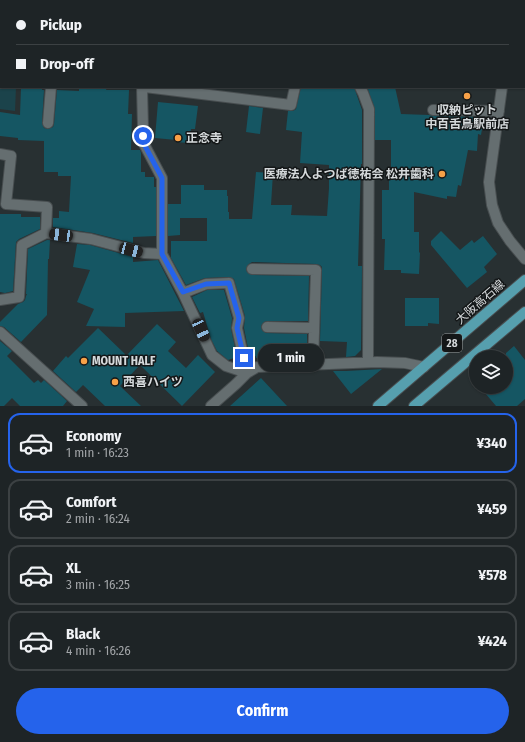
<!DOCTYPE html>
<html lang="en">
<head>
<meta charset="utf-8">
<style>
	body { margin:0; font-family:"Fira Sans Condensed","Noto Sans JP",sans-serif; background:#262c2e; color:#f1f3f6; height:100vh; display:flex; flex-direction:column; font-size:15px; white-space:nowrap }
	* { box-sizing:border-box; margin:0 }
	p { font-size:13px; color:#a1a4a7 }
	.icon { flex:none; width:22px; height:22px; fill:none; stroke:currentColor; stroke-width:2; stroke-linecap:round; stroke-linejoin:round }
	.map { position:relative; height:406px; overflow:hidden }
	.details { display:flex; flex-direction:column; background:#1e2426; flex:1 }
	.details>* { flex:none }
	.hud { position:absolute; left:0px; top:0px; width:525px; height:88px; box-shadow:0 1px 3px #0004,0 0 0 1px #3c4143; display:grid; align-content:center; height:88px; padding:0 16px; background:#1e2426 }
	.controls { position:absolute; left:469px; top:350px; display:grid; gap:8px }
	.controls a { display:grid; place-items:center; width:44px; height:44px; border-radius:50%; background:#1e2426; box-shadow:0 1px 3px #0004,0 0 0 1px #3c4143; font-size:20px }
	.end { position:absolute; width:18px; height:18px; margin:-9px; border:5px solid #2563eb; background:#fff; box-shadow:0 0 0 2px #fff }
	.from { border-radius:50% }
	.bubble { position:absolute; height:28px; border-radius:14px; background:#1e2426; box-shadow:0 1px 3px #0004,0 0 0 1px #3c4143; font-size:13px; font-weight:700; line-height:28px; text-align:center }
	.car { position:absolute; width:12px; height:24px; margin:-12px -6px; border-radius:5px; box-shadow:0 0 3px 1px #0007; background:linear-gradient(#222 24%,#8ab4d8 0 40%,#222 0 76%,#8ab4d8 0 86%,#222 0) }
	.hud b { display:flex; align-items:center; gap:14px; height:38px; font-size:15px }
	.hud b+b { border-top:1px solid #3c4143 }
	.hud i { width:10px; height:10px; background:#f1f3f6 }
	ul { padding:7px 0 0; list-style:none }
	li { display:flex; align-items:center; gap:12px; height:60px; margin:0 8px 6px; padding:0 8px; border:2px solid #3c4143; border-radius:12px }
	li div { flex:1 }
	li b { display:block; font-size:15px }
	li em { font-style:normal; font-weight:700 }
	li.active { border-color:#2563eb }
	li>.icon { width:36px; height:36px; stroke-width:1.5 }
	.cta { display:flex; gap:8px; margin-top:auto; padding:8px 16px }
	.cta a { flex:1; height:46px; border-radius:24px; background:#2563eb; color:#fff; font-size:16px; font-weight:700; line-height:46px; text-align:center }
	.map>svg:first-child { display:block }
	.green { fill:#1b434b }
	.building { fill:#155663 }
	.lines { fill:none; stroke-linecap:round; stroke-linejoin:round }
	.minor-casing { stroke:#484e50; stroke-width:12 }
	.major-casing { stroke:#484e50; stroke-width:12 }
	.minor { stroke:#656e70; stroke-width:10 }
	.major { stroke:#569fae; stroke-width:10 }
	.route { stroke:#2563eb; stroke-width:5 }
	.poi-dot { fill:#f7a148; stroke:#141718; stroke-width:1.5 }
	.labels { text-anchor:middle; stroke-width:3; stroke-linejoin:round; paint-order:stroke }
	.shield { fill:#141718; stroke:#9b9fa0; stroke-width:1 }
	.shield-label { font-size:11px; font-weight:bold; fill:#d5d9db }
	.poi-label { font-size:12px; font-weight:bold; fill:#d5d9db; stroke:#141718; text-anchor:start }
	.street-label { font-size:12px; fill:#d5d9db; stroke:#141718 }
</style>
</head>
<body>
<div class="map">
<svg width="525" height="406" viewBox="0 0 525 406">
	<rect width="100%" height="100%" fill="#283032"/>
	<path class="green" d="M0 78H1V87H16L15 111 0 109Z"/>
	<path class="building" d="M21 87 42 88V90H44L42 123 44 128 48 129 53 127 54 124 57 90 79 91V87H107L106 90H129L128 114H132L131 150H140L141 153V172H145V177H154V187H156V236L133 237V243L93 233 53 227V218H59V211L69 212 71 176H58V172H44V141L18 140V138L0 136V112L20 115Z
		M301 87H354L362 110V164H361L358 266H362L361 350 355 356 346 357 347 342 320 341 322 270V267L320 265 316 264 252 262 249 264 246 269 247 272 252 275 309 276 308 321H267L264 322 261 326 262 330 266 333 307 334V347L256 358V356L250 358 244 328 245 316 234 279 229 277 205 278 186 285 171 258V241H207V218H180V235L168 236V204H181V185H204V190H227V196H228V212H229V219H252L256 172 273 173 271 205H292L291 215 327 216 329 188V165L300 163 302 132 286 130 288 111H293L296 109Z
		M367 87H395L401 114 429 115 433 116 484 117 481 135 478 134 477 151 468 150 461 186 458 185 456 197 447 196V199L414 192V232H419V253L420 252 419 274 401 273V270H384L385 239H382V190H389V177H391V140H375V109Z
		M158 102 198 106 195 129H191L189 143 176 142V140L155 138Z
		M249 106 263 108 260 134 246 132Z
		M0 214H21V217H40V229L19 239 16 242 13 291 5 293 0 292Z
		M441 231 460 250 472 240 474 243 483 236 497 254 484 267 487 272 467 288 431 245V241Z
		M47 240H50L49 259H48L47 315 21 342 4 327 0 326V322L18 304 23 302 25 300 26 296 27 294H26L28 249Z
		M77 244 90 245 133 257V262L158 260 184 311 125 313V327L86 326 94 309 77 302 90 270 73 267Z
		M207 290H224L232 318 231 329 237 357 228 360 217 351 211 339 203 312 200 313 192 297Z
		M405 298H439V324L428 323V326H405Z
		M157 324 176 342 168 351 186 368 198 355 215 372 182 406 140 365 120 386 141 406H105L83 385 76 392 53 371 66 356 68 358 98 328 125 354V357Z
		M0 341 12 351 7 356 34 383 38 380 41 383 44 380 67 401 63 406H20L12 398 4 406H0Z
		M514 346 525 360V399L517 406H496L480 387H506V353Z
		M382 369 351 394 333 371H346Z
		M261 378 287 406H230Z"/>
	<g class="lines">
		<g class="minor-casing">
			<path id="minor" d="M135 1 136 0
				M350 1V0
				M514 1V0
				M524 37 525 36
				M0 73 1 74
				M142 87 143 128 144 144 162 178V254L183 293 212 355 226 366 247 373
				M145 87 291 105 295 87
				M360 87 363 93 369 109 368 362
				M502 87 489 182 492 205 498 223 510 241 525 259
				M433 110 499 111
				M48 123 51 87
				M0 154 11 156 6 204 47 207 46 233 22 245 19 297 0 300
				M46 233 91 239 144 253 162 254
				M252 269 316 270 313 364
				M183 293 206 284 229 283 239 318 237 328 247 373
				M267 327 314 328
				M0 332 82 406
				M211 406 236 384 247 373 257 367 377 362 405 363 424 367"/>
		</g>
		<g class="major-casing">
			<path id="major" d="M378 406 525 280
				M414 406 525 312"/>
		</g>
		<use href="#minor" class="minor"/>
		<use href="#major" class="major"/>
	</g>
	<g class="lines">
		<path class="route" d="M143 136 144 144 162 178V254L183 292 206 284 229 283 239 318 237 328 244 358"/>
	</g>
	<g class="poi-dot">
		<circle cx="467" cy="96" r="4"/>
		<circle cx="178" cy="138" r="4"/>
		<circle cx="442" cy="174" r="4"/>
		<circle cx="84" cy="361" r="4"/>
		<circle cx="115" cy="382" r="4"/>
	</g>
	<g class="labels">
		<rect class="shield" x="442" y="334" width="20" height="18" rx="3"/>
		<g class="shield-label">
			<text x="452" y="347">28</text>
		</g>
		<g class="poi-label">
			<text x="467" y="114" text-anchor="middle">収納ピット<tspan x="467" dy="14">中百舌鳥駅前店</tspan></text>
			<text x="186" y="142">正念寺</text>
			<text x="434" y="178" text-anchor="end">医療法人よつば徳祐会 松井歯科</text>
			<text x="92" y="365">MOUNT HALF</text>
			<text x="123" y="386">西喜ハイツ</text>
		</g>
		<g class="street-label">
			<text transform="translate(480 302) rotate(-41)" y="4">大阪高石線</text>
		</g>
	</g>
</svg>
<div class="controls">
<a><svg class="icon" aria-label="layers" viewBox="0 0 24 24"><path d="M12 4l9 5-9 5-9-5zM3 14l9 5 9-5"/></svg></a>
</div>
<i class="end from" style="left:143px;top:136px"></i>
<i class="end" style="left:244px;top:358px"></i>
<div class="bubble" style="left:258px;top:344px;width:66px">1 min</div>
<i class="car" style="left:61px;top:235px;rotate:277deg"></i>
<i class="car" style="left:131px;top:250px;rotate:105deg"></i>
<i class="car" style="left:201px;top:330px;rotate:155deg"></i>
<div class="hud">
<b><i class="from"></i>Pickup</b>
<b><i></i>Drop-off</b>
</div>
</div>
<section class="details">
<ul>
<li class="active"><svg class="icon" aria-label="car" viewBox="0 0 24 24"><path d="M5 17H2v-5l4-1 3-4h7l3 4 3 1v5h-3M9 17h6M6 11h13"/><circle cx="7" cy="17" r="2"/><circle cx="17" cy="17" r="2"/></svg><div><b>Economy</b><p>1 min · 16:23</p></div><em>¥340</em></li>
<li><svg class="icon" aria-label="car" viewBox="0 0 24 24"><path d="M5 17H2v-5l4-1 3-4h7l3 4 3 1v5h-3M9 17h6M6 11h13"/><circle cx="7" cy="17" r="2"/><circle cx="17" cy="17" r="2"/></svg><div><b>Comfort</b><p>2 min · 16:24</p></div><em>¥459</em></li>
<li><svg class="icon" aria-label="car" viewBox="0 0 24 24"><path d="M5 17H2v-5l4-1 3-4h7l3 4 3 1v5h-3M9 17h6M6 11h13"/><circle cx="7" cy="17" r="2"/><circle cx="17" cy="17" r="2"/></svg><div><b>XL</b><p>3 min · 16:25</p></div><em>¥578</em></li>
<li><svg class="icon" aria-label="car" viewBox="0 0 24 24"><path d="M5 17H2v-5l4-1 3-4h7l3 4 3 1v5h-3M9 17h6M6 11h13"/><circle cx="7" cy="17" r="2"/><circle cx="17" cy="17" r="2"/></svg><div><b>Black</b><p>4 min · 16:26</p></div><em>¥424</em></li>
</ul>
<div class="cta"><a>Confirm</a></div>
</section>
</body>
</html>
